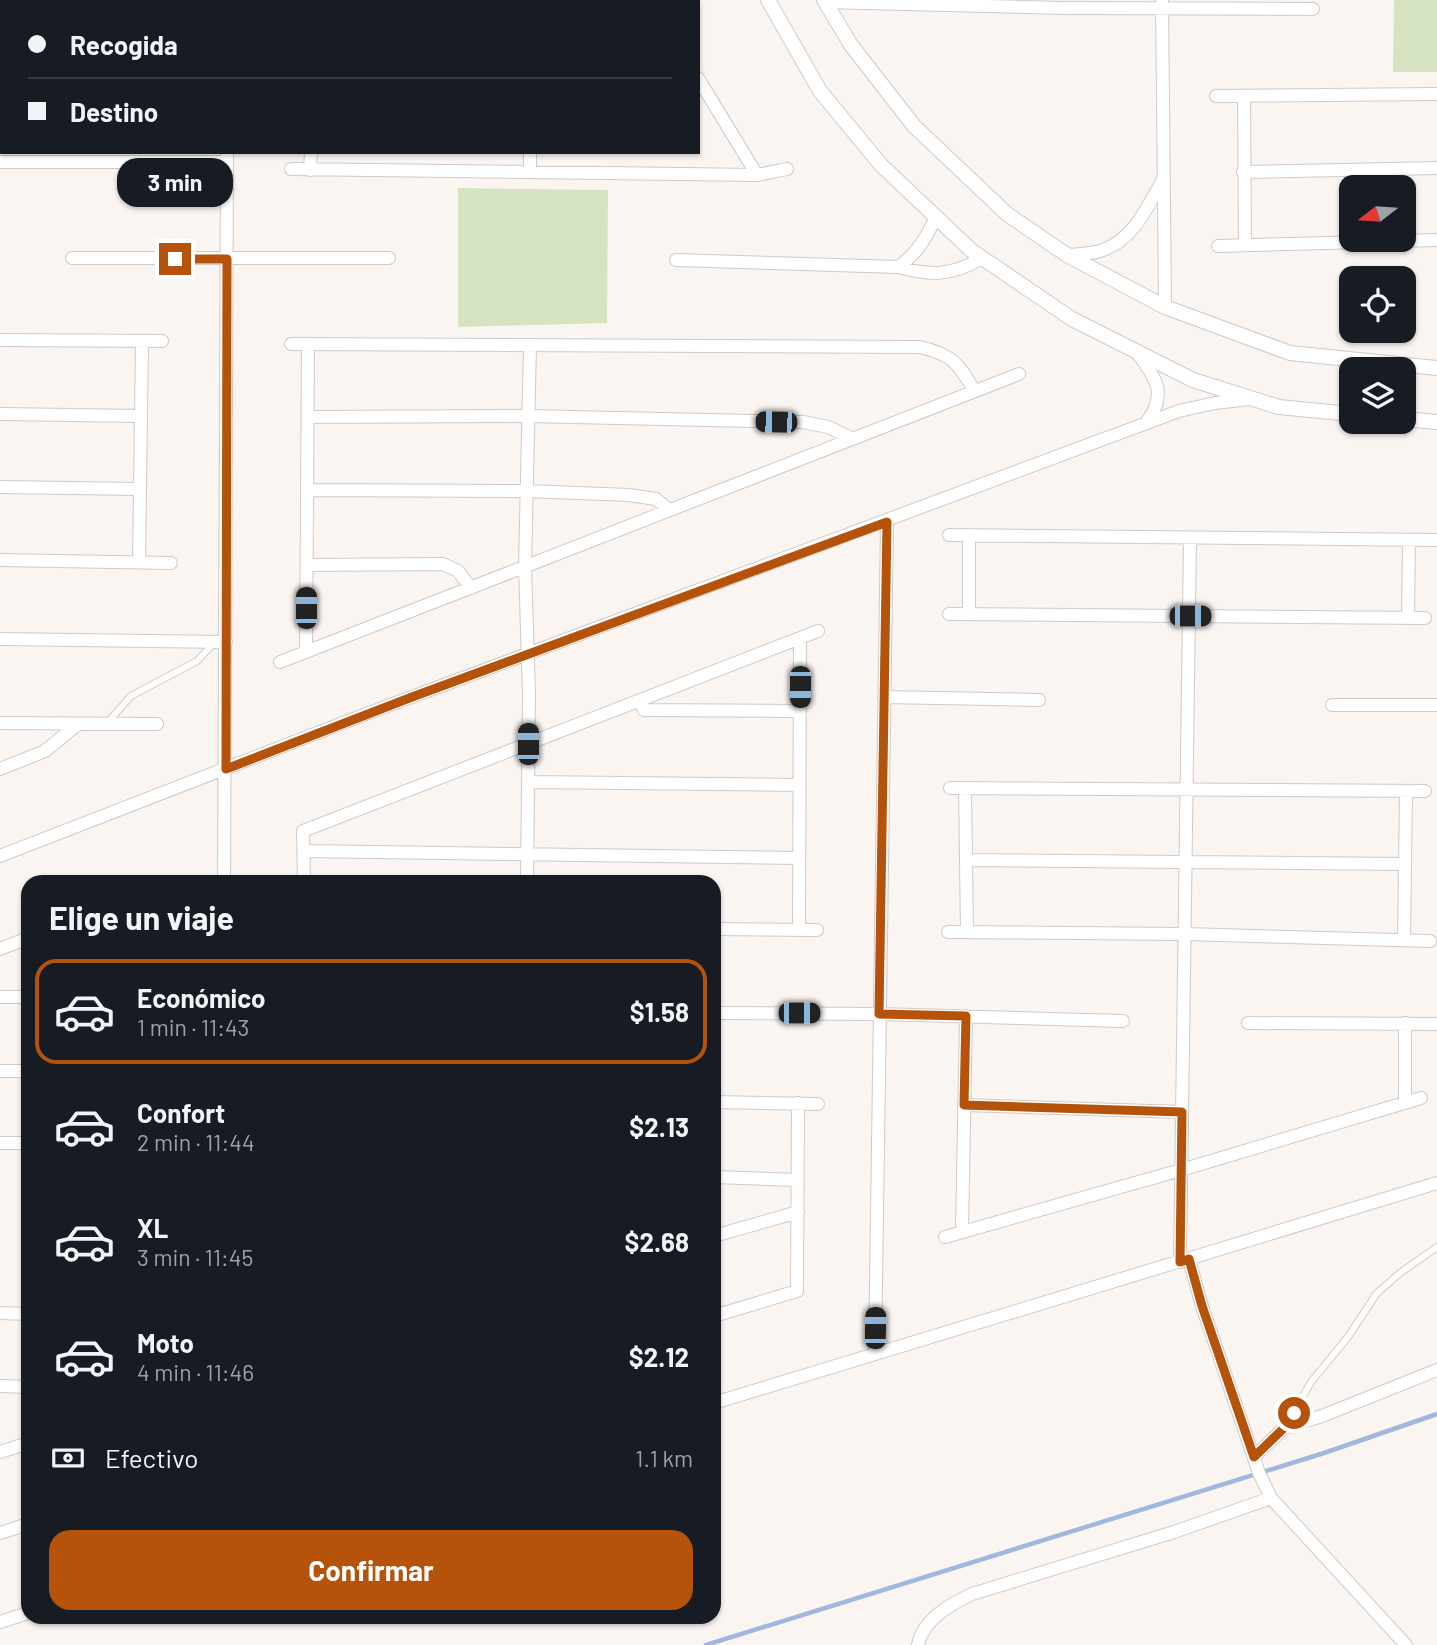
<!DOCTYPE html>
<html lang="es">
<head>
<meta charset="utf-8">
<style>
	body { margin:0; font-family:Barlow,sans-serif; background:#20242c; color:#f1f3f6; height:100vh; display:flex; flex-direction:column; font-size:26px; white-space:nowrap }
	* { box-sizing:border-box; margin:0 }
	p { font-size:23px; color:#9ea1a6 }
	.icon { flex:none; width:38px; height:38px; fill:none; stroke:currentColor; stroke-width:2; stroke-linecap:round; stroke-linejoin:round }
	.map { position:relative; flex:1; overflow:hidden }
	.sheet { position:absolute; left:21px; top:875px; width:700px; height:749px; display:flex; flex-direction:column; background:#171b24; border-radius:21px; box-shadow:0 2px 5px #0004 }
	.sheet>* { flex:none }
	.guide { position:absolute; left:0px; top:0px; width:700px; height:154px; box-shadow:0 2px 5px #0004; display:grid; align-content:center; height:154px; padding:0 28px; background:#171b24 }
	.needle { width:46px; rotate:253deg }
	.tools { position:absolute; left:1339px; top:175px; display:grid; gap:14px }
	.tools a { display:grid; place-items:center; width:77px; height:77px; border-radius:14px; background:#171b24; box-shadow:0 2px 5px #0004; font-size:35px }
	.end { position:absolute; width:32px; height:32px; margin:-16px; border:9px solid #b45309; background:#fff; box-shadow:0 0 0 4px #fff }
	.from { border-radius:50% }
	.bubble { position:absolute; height:49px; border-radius:21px; background:#171b24; box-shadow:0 2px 5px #0004; font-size:23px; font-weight:700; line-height:49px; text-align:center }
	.car { position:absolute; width:21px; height:42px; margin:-21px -10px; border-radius:9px; box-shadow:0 0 5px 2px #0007; background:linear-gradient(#222 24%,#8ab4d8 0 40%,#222 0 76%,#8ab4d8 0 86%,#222 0) }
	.guide b { display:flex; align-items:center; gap:24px; height:66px; font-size:26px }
	.guide b+b { border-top:2px solid #363941 }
	.guide i { width:18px; height:18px; background:#f1f3f6 }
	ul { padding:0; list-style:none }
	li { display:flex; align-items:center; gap:21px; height:105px; margin:0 14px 10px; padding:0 14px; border:4px solid transparent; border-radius:21px }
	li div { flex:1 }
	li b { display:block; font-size:26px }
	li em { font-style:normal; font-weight:700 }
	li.active { border-color:#b45309 }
	li>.icon { width:63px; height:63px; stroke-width:1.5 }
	h2 { padding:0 28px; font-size:32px; line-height:84px }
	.pay { display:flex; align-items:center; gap:18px; height:77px; padding:0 28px; font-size:26px }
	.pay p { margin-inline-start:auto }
	.button { display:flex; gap:14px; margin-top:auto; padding:14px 28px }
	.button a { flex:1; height:80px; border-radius:21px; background:#b45309; color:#fff; font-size:28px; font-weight:700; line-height:80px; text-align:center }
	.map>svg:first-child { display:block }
	.green { fill:#d6e3c1 }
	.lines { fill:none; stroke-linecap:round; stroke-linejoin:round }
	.stream { stroke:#a1b6e0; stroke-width:4.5 }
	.service-casing { stroke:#d0cac8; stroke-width:8 }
	.minor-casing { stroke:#d0cac8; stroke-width:14 }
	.tertiary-casing { stroke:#d0cac8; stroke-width:16 }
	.service { stroke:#fff; stroke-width:6 }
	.minor { stroke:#fff; stroke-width:12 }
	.tertiary { stroke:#fff; stroke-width:14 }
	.route { stroke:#b45309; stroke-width:9 }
</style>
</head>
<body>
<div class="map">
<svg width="1437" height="1645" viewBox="0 0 1437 1645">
	<rect width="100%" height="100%" fill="#fbf5f2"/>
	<path class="green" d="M1394 0H1437V72H1393Z
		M458 188 608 190 607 323 458 327Z"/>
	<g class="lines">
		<path class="stream" d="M706 1645 1324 1453 1437 1414"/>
		<g class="service-casing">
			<path id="service" d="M108 722 131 696 197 661 215 642
				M1287 1425 1311 1382 1348 1337 1377 1293 1400 1273 1437 1247"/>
		</g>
		<g class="minor-casing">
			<path id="minor" d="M655 0 656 2
				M1162 0 1165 307
				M90 2 92 0
				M145 2V0
				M228 2V0
				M312 2V0
				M532 2V0
				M825 2 1064 8 1313 9
				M698 78 757 175
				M0 86 2 84
				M1216 96 1437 94
				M1244 96 1245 245
				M0 162H227
				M291 169 757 175 787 169
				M310 170 311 152
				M530 172V152
				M1243 172 1437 168
				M1218 246 1437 240
				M1067 255C1078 254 1090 254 1100 251 1134 241 1148 205 1164 178
				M72 258H389
				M676 260 898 267C931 276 952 276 982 258
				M898 267C918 252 925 240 936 217
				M0 340 162 341
				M291 344 920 347C953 355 958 363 974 390
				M1138 354C1157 379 1168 396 1145 424
				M0 414 141 416
				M308 417 528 416 803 422 828 427 851 438
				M0 487 140 489
				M307 490 527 491 629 495 656 499 669 510
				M949 535 1437 540
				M0 560 171 563
				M139 562 142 341
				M307 565 443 564 458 571 471 588
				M949 614 1425 618
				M969 614V536
				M1408 617 1409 540
				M0 639 226 642
				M306 652 308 344
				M280 662 1019 374
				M884 697 1039 700
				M640 701 644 710 800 711
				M1332 705H1437
				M0 723 157 724
				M0 769 45 751 78 724
				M528 782 800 785
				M950 788 1425 791
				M965 788 967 932
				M304 851 799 858
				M0 856 366 714 1179 411 1215 403 1249 399
				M966 860 1405 864
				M224 882 227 152
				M304 882 303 831 818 631
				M527 882 529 694 525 566 530 345
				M714 929 817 930
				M799 930 800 638
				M948 932 1184 934 1430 941
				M1404 940 1406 791
				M0 949 28 938
				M0 997H28
				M719 1013 879 1014 1123 1021
				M1248 1023 1437 1024
				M0 1071H28
				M714 1102 818 1104
				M1405 1103V1023
				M964 1105 1182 1112
				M0 1143H28
				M714 1177 798 1180
				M962 1232 966 1016
				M714 1236 798 1212
				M945 1237 1181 1170 1421 1098
				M1189 1259 1202 1306 1259 1473 1271 1498 1406 1645
				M1180 1262 1190 538
				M0 1313 28 1314
				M714 1316 797 1291 798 1103
				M875 1354 887 522
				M0 1386 28 1387
				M714 1403 1437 1183
				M0 1452 28 1443
				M1254 1457 1284 1428 1322 1416 1437 1370
				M0 1533 28 1524
				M0 1622 28 1613
				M918 1645C923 1619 951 1604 972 1594L1174 1532 1271 1498"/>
		</g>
		<g class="tertiary-casing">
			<path id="tertiary" d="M768 0 820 91 881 165 972 251 1072 319 1193 380 1279 407 1351 414
				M824 0 851 45 914 126 1007 214 1067 255 1165 307 1290 353 1437 368
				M1404 419 1437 422"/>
		</g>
		<use href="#service" class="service"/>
		<use href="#minor" class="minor"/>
		<use href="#tertiary" class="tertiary"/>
	</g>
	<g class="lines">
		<path class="route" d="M175 259H227L226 769 412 697 887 522 879 1014 966 1016 964 1105 1182 1112 1180 1262 1189 1259 1202 1306 1254 1457 1284 1428 1294 1413"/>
	</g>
</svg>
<div class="tools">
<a><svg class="needle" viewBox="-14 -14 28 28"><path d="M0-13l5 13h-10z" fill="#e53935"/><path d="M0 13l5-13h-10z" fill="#9ea1a6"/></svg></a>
<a><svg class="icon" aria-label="locate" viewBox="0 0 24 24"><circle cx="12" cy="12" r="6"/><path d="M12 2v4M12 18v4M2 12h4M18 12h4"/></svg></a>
<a><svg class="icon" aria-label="layers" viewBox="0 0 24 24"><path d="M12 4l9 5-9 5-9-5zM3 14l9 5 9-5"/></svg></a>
</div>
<i class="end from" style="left:1294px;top:1413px"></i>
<i class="end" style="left:175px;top:259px"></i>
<div class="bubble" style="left:117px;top:158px;width:116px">3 min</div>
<i class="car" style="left:776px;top:422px;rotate:271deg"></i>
<i class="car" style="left:306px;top:608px;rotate:0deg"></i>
<i class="car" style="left:1190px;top:616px;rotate:90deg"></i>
<i class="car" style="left:800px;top:687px;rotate:180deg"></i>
<i class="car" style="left:528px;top:744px;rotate:0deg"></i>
<i class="car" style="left:799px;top:1013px;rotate:90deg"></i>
<i class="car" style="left:875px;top:1328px;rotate:1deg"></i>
<div class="guide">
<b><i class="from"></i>Recogida</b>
<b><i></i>Destino</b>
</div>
<section class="sheet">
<h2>Elige un viaje</h2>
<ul>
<li class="active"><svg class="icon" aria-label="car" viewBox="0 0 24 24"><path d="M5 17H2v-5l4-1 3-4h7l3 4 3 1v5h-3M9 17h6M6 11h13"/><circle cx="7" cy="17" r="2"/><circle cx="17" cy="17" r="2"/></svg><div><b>Económico</b><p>1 min · 11:43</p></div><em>$1.58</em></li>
<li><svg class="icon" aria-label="car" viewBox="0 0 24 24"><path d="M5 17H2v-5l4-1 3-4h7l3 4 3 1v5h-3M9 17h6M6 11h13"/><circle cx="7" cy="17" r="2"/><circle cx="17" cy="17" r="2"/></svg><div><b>Confort</b><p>2 min · 11:44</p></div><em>$2.13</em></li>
<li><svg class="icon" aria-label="car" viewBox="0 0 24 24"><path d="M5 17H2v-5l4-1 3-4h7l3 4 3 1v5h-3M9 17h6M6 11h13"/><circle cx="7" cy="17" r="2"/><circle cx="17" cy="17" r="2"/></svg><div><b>XL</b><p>3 min · 11:45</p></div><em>$2.68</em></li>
<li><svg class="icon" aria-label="car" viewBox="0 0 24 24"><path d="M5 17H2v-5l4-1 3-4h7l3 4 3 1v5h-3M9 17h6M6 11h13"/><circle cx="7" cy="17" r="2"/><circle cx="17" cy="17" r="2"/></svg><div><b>Moto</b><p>4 min · 11:46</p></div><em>$2.12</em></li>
</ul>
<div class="pay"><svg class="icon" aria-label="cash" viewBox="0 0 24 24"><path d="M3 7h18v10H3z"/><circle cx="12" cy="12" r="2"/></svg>Efectivo<p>1.1 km</p></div>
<div class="button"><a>Confirmar</a></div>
</section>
</div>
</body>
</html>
